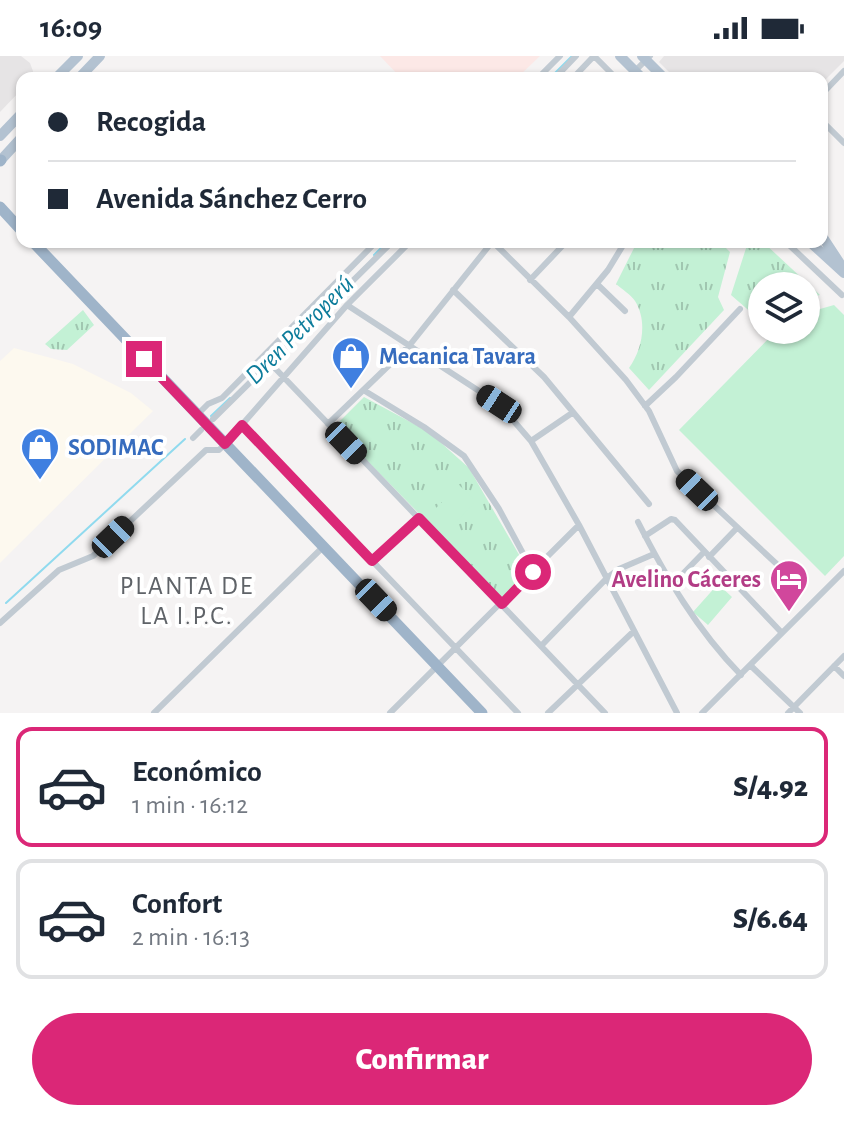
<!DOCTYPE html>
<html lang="es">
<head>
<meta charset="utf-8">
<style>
	body { margin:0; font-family:"Alegreya Sans",sans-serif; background:#f6f6f7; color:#1f2937; height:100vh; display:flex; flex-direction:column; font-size:30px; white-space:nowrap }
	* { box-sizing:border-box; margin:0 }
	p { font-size:26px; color:#747a83 }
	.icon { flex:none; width:44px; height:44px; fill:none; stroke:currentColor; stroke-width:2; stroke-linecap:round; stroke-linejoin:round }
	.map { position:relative; height:657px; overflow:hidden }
	.details { display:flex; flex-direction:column; background:#fff; flex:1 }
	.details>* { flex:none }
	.guide { position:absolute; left:16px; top:16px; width:812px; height:176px; border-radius:16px; box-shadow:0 2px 6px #0004; display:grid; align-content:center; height:176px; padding:0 32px; background:#fff }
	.tools { position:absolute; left:748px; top:216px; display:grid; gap:16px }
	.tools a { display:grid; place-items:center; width:72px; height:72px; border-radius:50%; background:#fff; box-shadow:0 2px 6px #0004; font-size:40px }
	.end { position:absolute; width:36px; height:36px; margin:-18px; border:10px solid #db2777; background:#fff; box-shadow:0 0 0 4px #fff }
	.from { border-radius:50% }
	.car { position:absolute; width:24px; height:48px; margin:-24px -12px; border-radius:10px; box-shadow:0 0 6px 2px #0007; background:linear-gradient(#222 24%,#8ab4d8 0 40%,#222 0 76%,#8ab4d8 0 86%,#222 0) }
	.guide b { display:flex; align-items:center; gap:28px; height:76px; font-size:30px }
	.guide b+b { border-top:2px solid #e0e1e3 }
	.guide i { width:20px; height:20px; background:#1f2937 }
	ul { padding:14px 0 0; list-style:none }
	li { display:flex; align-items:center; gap:24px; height:120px; margin:0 16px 12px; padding:0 16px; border:4px solid #e0e1e3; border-radius:16px }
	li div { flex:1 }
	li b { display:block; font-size:30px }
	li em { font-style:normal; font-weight:800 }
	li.current { border-color:#db2777 }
	li>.icon { width:72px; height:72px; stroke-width:1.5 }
	.cta { display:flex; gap:16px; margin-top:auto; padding:16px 32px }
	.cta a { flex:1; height:92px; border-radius:48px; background:#db2777; color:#fff; font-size:32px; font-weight:800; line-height:92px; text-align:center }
	.status { display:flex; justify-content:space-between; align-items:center; height:56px; padding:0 40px; background:#fff; direction:ltr }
	.status svg { height:22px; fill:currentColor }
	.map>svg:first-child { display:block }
	.commercial { fill:#fdf9ef }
	.education { fill:#e6e4e5 }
	.medical { fill:#fce8e6 }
	.grass { fill:url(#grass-tufts) }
	.pitch { fill:#c3f1d5 }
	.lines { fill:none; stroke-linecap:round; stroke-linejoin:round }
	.stream { stroke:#90daee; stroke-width:2 }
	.minor { stroke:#c1cad2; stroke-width:6 }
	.primary { stroke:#b3c2d1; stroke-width:10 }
	.trunk { stroke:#9fb4c9; stroke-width:11 }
	.route { stroke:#db2777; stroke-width:10 }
	.labels { text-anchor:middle; stroke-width:8; stroke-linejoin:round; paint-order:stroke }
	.shop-label { font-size:24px; font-weight:bold; fill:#366cbe; stroke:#fff; text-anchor:start }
	.hotel-label { font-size:24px; font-weight:bold; fill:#b23c85; stroke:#fff; text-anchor:end }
	.water-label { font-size:26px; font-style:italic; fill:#0c7c9b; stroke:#fff }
	.neighbourhood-label { font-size:26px; letter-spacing:2px; fill:#5f6368; stroke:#fff }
</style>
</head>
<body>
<div class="status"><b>16:09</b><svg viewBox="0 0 49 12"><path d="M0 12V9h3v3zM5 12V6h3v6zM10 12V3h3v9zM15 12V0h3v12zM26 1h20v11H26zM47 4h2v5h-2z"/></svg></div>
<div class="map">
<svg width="844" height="657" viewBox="0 0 844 657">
	<defs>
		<pattern id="grass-tufts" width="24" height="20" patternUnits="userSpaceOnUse" patternTransform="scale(2)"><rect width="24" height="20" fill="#c3f1d5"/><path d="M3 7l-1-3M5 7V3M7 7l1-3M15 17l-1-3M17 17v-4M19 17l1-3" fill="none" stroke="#a0c6b0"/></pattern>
	</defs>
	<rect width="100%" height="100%" fill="#f5f3f3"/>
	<path class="commercial" d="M14 292 73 308 131 337 153 355 0 507V305Z"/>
	<path class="education" d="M0 0H21L30 7 34 18 32 22H22V33L0 56Z
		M664 0H844V5L822 27V22H675L659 6Z"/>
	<path class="medical" d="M380 0H540L517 22H401Z"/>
	<path class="grass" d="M637 186H720L730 196 718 241 724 254 649 334 629 312C642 294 648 266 635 245 631 239 622 233 616 228Z
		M748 186H763L820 239 806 243V230H762V257L754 259 731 239Z
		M83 254 94 269 67 294 51 293 45 288Z
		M364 341 429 376 469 412 529 516 502 542 334 371Z"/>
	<path class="pitch" d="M834 249 844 259V500L825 520 679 374 777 274H806V257Z
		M459 429 476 445 451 471 434 454Z
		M718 528 732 541 708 569 693 556Z"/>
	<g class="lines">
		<path class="stream" d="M550 22 572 0
			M374 199 387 186
			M211 360 230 342
			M6 547 185 383"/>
		<path class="minor" d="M594 0 616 22
			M635 15 650 0
			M538 22 560 0
			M555 22 576 0
			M573 22 594 0
			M822 38 844 15
			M822 65 844 87
			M493 186 569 261 626 324 649 355 677 415 781 512
			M786 186 842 239
			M530 224 566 186
			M597 228 625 255
			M453 234 544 321 649 448
			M347 249 499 348 531 385 579 469 677 657
			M569 261 608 214 625 186
			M271 308 605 657
			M365 335 424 371 464 400 499 453 533 516
			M645 350 676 321 740 253
			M198 358 208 348 222 342 376 186
			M213 363 392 186
			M328 368 409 290 492 186
			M242 369 518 657
			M193 382 201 374
			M531 385 572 357
			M638 466C666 521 697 574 741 619
			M645 480 671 463 675 464 782 577
			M709 501 736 473
			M372 505 419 462
			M672 529 704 496
			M0 567 59 514 93 500 206 394H219L225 388 347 249 410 186
			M541 590 607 522 619 513 654 498
			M750 609 800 657
			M834 610 844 620
			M154 657 323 491
			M390 657 579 469
			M548 657 634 575
			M702 657 844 515
			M788 657 844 600"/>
		<path class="primary" d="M620 0 642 22
			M642 0 664 22
			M56 22 78 0
			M79 22 100 0
			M0 80 22 57
			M0 105 22 81
			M822 180 843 212
			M810 186 844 217"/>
		<path class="trunk" d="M0 105 1 104
			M0 151 22 175
			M33 186 482 657"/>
	</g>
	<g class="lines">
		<path class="route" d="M144 303 225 388 242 369 372 505 419 462 502 548 533 516"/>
	</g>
	<defs>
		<g id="shop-pin" transform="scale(2)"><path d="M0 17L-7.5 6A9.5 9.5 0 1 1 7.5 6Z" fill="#3f7fe0" stroke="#fff"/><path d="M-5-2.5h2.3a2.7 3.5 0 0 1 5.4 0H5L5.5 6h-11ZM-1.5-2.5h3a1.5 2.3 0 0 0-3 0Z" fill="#fff"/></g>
		<g id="hotel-pin" transform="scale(2)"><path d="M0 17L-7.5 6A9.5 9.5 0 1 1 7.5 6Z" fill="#d1479c" stroke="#fff"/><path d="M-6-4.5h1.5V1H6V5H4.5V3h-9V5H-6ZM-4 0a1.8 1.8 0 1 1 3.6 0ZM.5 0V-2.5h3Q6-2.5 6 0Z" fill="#fff"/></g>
	</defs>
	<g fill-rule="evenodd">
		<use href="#shop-pin" x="351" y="300"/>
		<use href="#shop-pin" x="40" y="391"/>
		<use href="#hotel-pin" x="789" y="523"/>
	</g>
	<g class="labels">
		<g class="shop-label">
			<text x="379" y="308">Mecanica Tavara</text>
			<text x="68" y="399">SODIMAC</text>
		</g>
		<g class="hotel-label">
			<text x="761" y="531">Avelino Cáceres</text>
		</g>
		<g class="water-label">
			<text transform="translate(299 273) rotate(-45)" y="9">Dren Petroperú</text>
		</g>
		<g class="neighbourhood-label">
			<text x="187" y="538">PLANTA DE<tspan x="187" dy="30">LA I.P.C.</tspan></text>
		</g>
	</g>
</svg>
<div class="tools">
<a><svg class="icon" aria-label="layers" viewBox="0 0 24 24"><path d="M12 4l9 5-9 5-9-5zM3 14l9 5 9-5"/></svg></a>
</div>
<i class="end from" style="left:533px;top:516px"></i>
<i class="end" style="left:144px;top:303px"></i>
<i class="car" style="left:499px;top:348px;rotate:303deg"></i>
<i class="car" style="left:346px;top:387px;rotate:136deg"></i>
<i class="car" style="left:697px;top:434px;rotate:314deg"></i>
<i class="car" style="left:113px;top:481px;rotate:46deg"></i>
<i class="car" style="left:376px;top:544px;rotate:136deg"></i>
<div class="guide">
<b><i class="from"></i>Recogida</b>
<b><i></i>Avenida Sánchez Cerro</b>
</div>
</div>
<section class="details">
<ul>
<li class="current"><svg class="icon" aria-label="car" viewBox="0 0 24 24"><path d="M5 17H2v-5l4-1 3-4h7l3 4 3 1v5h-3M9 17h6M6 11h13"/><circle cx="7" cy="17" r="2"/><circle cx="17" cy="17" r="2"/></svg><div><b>Económico</b><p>1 min · 16:12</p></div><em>S/4.92</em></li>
<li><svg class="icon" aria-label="car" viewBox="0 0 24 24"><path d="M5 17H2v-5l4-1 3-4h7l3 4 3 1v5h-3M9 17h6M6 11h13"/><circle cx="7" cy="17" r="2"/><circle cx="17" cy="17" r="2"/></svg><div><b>Confort</b><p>2 min · 16:13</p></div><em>S/6.64</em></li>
</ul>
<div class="cta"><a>Confirmar</a></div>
</section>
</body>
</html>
